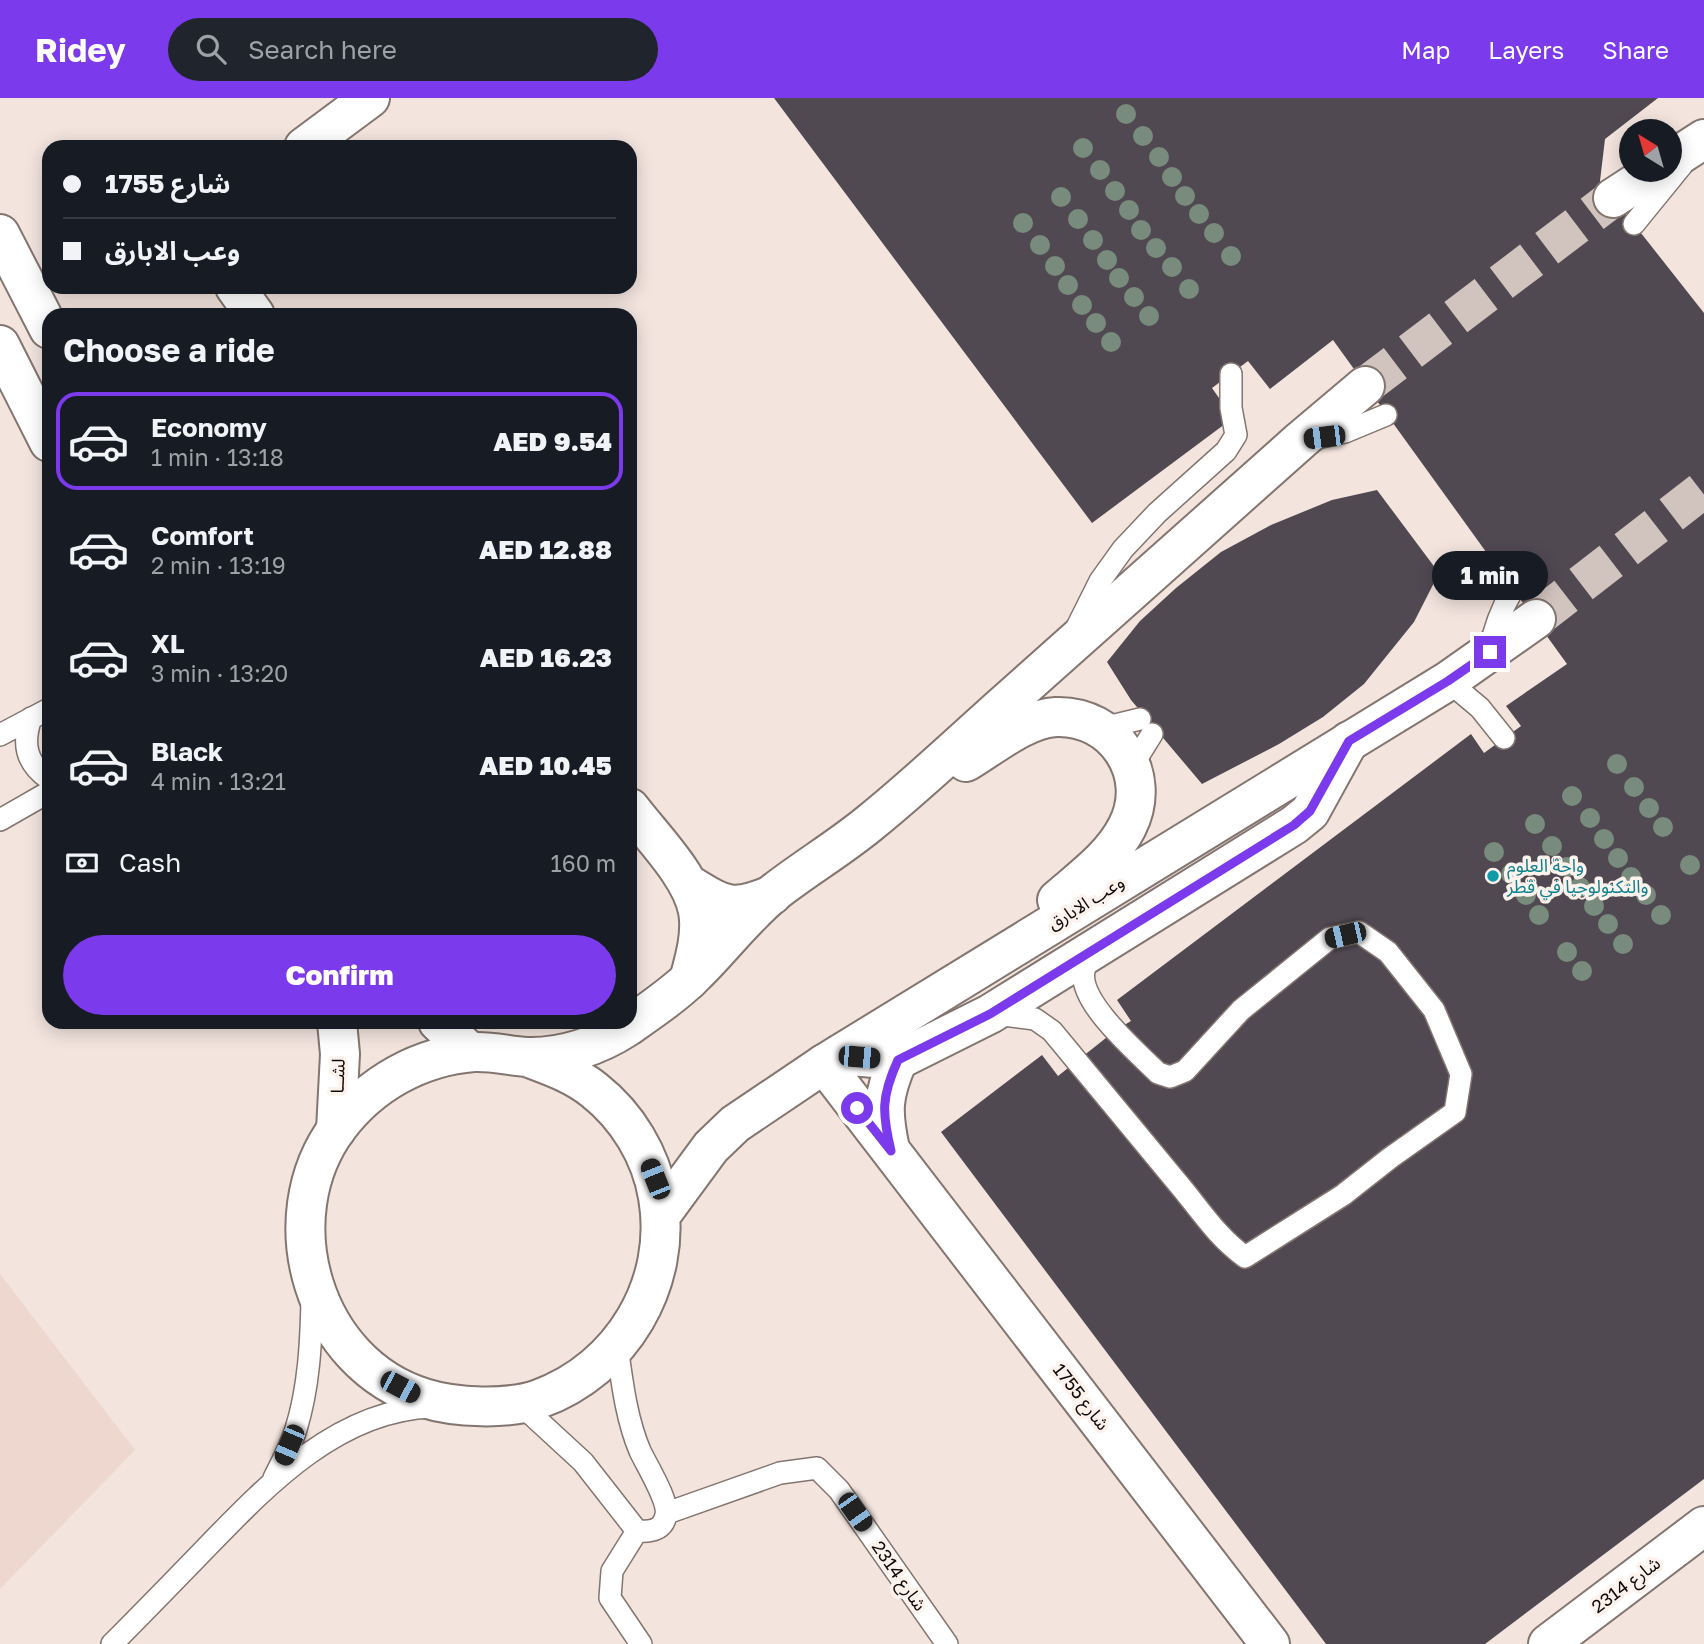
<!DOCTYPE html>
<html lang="en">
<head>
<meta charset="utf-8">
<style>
	body { margin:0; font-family:"Golos Text","Noto Sans Arabic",sans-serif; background:#20242c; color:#f1f3f6; height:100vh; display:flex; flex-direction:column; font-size:26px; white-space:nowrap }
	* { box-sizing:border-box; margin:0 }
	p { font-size:23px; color:#9ea1a6 }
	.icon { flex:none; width:38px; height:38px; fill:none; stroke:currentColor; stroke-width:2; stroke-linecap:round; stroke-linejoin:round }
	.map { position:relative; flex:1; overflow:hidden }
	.drawer { position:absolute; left:42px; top:210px; width:595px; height:721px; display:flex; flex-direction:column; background:#171b24; border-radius:21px; box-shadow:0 4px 18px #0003 }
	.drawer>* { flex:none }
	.guide { position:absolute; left:42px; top:42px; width:595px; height:154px; border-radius:21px; box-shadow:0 4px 18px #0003; display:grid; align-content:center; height:154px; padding:0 21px; background:#171b24 }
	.needle { width:46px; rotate:323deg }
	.controls { position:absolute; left:1619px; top:21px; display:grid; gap:14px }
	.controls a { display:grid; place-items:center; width:63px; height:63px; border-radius:50%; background:#171b24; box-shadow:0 4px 18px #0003; font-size:35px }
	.end { position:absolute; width:32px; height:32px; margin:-16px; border:9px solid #7c3aed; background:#fff; box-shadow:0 0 0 4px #fff }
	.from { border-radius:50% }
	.bubble { position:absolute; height:49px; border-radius:24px; background:#171b24; box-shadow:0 4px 18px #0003; font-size:23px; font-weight:800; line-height:49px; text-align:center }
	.car { position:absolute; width:21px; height:42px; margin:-21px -10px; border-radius:9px; box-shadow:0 0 5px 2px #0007; background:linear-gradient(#222 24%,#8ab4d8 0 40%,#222 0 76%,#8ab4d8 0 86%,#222 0) }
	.guide b { display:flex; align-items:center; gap:24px; height:66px; font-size:26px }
	.guide b+b { border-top:2px solid #363941 }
	.guide i { width:18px; height:18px; background:#f1f3f6 }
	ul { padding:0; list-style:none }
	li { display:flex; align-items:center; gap:21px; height:98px; margin:0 14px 10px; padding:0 7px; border:4px solid transparent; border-radius:21px }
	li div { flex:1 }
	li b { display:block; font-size:26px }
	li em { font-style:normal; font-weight:800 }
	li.current { border-color:#7c3aed }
	li>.icon { width:63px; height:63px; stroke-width:1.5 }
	h2 { padding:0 21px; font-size:32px; line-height:84px }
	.pay { display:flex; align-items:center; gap:18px; height:77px; padding:0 21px; font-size:26px }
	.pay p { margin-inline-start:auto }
	.cta { display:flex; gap:14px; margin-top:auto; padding:14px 21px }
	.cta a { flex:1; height:80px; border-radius:42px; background:#7c3aed; color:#fff; font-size:28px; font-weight:800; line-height:80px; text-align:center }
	header { display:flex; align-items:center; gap:42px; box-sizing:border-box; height:98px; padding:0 35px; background:#7c3aed; color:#fff }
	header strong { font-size:33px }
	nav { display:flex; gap:38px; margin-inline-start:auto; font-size:24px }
	.search { width:490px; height:63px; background:#20242c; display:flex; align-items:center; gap:18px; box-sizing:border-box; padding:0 24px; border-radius:38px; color:#9ea1a6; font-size:26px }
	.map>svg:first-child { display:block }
	.built { fill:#eed7ce }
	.building { fill:#514952 }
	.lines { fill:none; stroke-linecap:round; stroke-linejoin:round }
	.tertiary-tunnel { stroke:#d1c3be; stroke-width:38; stroke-dasharray:38 19; stroke-linecap:butt }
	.service-casing { stroke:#837570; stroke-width:24 }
	.minor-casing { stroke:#837570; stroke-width:42 }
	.tertiary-casing { stroke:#837570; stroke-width:42 }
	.service { stroke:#fff; stroke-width:21 }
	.minor { stroke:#fff; stroke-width:38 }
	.tertiary { stroke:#fff; stroke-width:38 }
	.tree { fill:#798b7c }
	.route { stroke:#7c3aed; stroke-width:9 }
	.culture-dot { fill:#0f9aa8; stroke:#fef2ed; stroke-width:2.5 }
	.labels { text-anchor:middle; stroke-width:7; stroke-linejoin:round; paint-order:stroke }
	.culture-label { font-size:18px; fill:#0d838f; stroke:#fef2ed; text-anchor:start }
	.street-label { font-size:18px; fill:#100b09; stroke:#fef2ed }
</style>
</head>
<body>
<header>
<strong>Ridey</strong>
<div class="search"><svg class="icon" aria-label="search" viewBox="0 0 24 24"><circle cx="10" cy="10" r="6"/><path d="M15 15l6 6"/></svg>Search here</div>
<nav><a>Map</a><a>Layers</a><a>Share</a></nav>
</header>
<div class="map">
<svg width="1704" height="1546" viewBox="0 0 1704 1546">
	<rect width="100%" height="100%" fill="#f3e4de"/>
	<path class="built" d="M0 1176 135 1352 0 1491Z"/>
	<path class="building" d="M774 0H1658L1605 41 1600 83 1704 215V1381L1485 1546H1326L941 1034 1042 957 1058 978 1116 932 1131 923 1117 902 1471 636 1484 655 1521 628 1506 608 1567 566 1333 242 1270 291 1248 263 1212 290 1233 320 1092 425Z
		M1377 392 1439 475 1414 524 1364 586 1323 619 1279 646 1202 686 1131 602 1107 564 1140 523 1176 490 1221 454 1271 427 1332 402Z"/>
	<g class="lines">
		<path class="tertiary-tunnel" d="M1365 288 1613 100
			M1536 521 1704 391"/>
		<g class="service-casing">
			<path id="service" d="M1634 126 1682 67
				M1312 341 1345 334 1386 317
				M1076 531 1100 483 1123 451 1157 415 1226 353 1236 337 1231 310V276
				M1490 552C1494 530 1501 512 1512 493
				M1448 583 1480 610 1504 640
				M31 620C22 646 26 665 49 681
				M1103 630 1140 621
				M0 637 49 611
				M1132 668 1152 636
				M0 722 49 694
				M996 916 1035 921 1052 933C1093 983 1135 1033 1176 1083 1200 1111 1215 1137 1245 1159L1343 1097 1390 1060 1455 1014 1461 976 1434 912 1388 854 1359 834 1330 840 1241 912 1185 973 1170 979 1158 975C1137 954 1078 904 1084 873 1085 867 1090 859 1093 853
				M520 1306 583 1364 637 1433C650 1434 663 1433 666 1417 669 1403 647 1368 640 1353 626 1320 622 1283 617 1248
				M274 1380C282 1364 291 1348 296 1331 309 1289 311 1245 312 1202
				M667 1415 780 1375 817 1370 839 1392 947 1546
				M637 1433 612 1473 610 1500 641 1546
				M112 1546C144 1514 175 1482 206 1450 267 1387 338 1312 432 1309"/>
		</g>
		<g class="minor-casing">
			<path id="minor" d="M304 49 370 0
				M0 136 49 231
				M235 189 255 217
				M0 247 49 344
				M630 710C652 739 691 777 698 813 702 836 695 860 689 882
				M688 786C724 808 731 814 772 797
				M438 924 470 954
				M839 957 898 962 990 916 1294 727 1310 714 1349 643
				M824 966 1270 1546
				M336 1032 340 956 337 924
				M890 1051C882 1014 882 998 898 962
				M1548 1546 1704 1428"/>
		</g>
		<g class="tertiary-casing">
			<path id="tertiary" d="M1670 63 1704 41
				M1613 100 1656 72
				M966 664C993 648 1024 621 1056 619 1115 617 1154 677 1127 729 1112 759 1082 780 1057 802
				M527 959C551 968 574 976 594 992 627 1018 651 1057 658 1099 673 1185 622 1271 539 1301 508 1312 455 1310 424 1300 313 1266 270 1120 338 1029 370 986 420 958 474 954 492 953 509 958 527 959 562 960 598 948 627 929 650 913 675 896 694 877 722 850 746 817 776 793 807 769 841 749 871 724 918 686 962 644 1007 604 1105 517 1203 429 1301 342L1365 288
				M661 1117 711 1049 735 1026 824 966 1448 583 1536 521"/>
		</g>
		<use href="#service" class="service"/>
		<use href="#minor" class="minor"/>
		<use href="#tertiary" class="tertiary"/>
	</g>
	<g class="tree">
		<circle cx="1126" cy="16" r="10"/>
		<circle cx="1143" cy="38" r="10"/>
		<circle cx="1083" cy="50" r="10"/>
		<circle cx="1159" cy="59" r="10"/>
		<circle cx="1100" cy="72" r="10"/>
		<circle cx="1172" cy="79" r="10"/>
		<circle cx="1115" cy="93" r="10"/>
		<circle cx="1185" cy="98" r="10"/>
		<circle cx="1061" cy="99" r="10"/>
		<circle cx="1129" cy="112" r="10"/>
		<circle cx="1199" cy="116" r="10"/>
		<circle cx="1078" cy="121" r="10"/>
		<circle cx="1023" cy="125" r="10"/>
		<circle cx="1141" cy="132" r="10"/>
		<circle cx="1214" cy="135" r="10"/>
		<circle cx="1093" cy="142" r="10"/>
		<circle cx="1040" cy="147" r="10"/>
		<circle cx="1156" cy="150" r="10"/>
		<circle cx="1231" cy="158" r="10"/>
		<circle cx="1107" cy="162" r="10"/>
		<circle cx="1055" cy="168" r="10"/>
		<circle cx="1172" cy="169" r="10"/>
		<circle cx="1119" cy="180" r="10"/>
		<circle cx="1068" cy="187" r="10"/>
		<circle cx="1189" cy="191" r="10"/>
		<circle cx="1134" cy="199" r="10"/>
		<circle cx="1082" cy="207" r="10"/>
		<circle cx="1149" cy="218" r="10"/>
		<circle cx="1096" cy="225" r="10"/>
		<circle cx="1111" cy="244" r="10"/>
		<circle cx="1617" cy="666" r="10"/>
		<circle cx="1634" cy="689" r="10"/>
		<circle cx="1572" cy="698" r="10"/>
		<circle cx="1649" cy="710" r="10"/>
		<circle cx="1590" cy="720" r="10"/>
		<circle cx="1535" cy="726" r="10"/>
		<circle cx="1663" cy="729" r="10"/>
		<circle cx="1604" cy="741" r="10"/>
		<circle cx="1552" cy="748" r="10"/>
		<circle cx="1494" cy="754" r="10"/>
		<circle cx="1618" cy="760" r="10"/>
		<circle cx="1690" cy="767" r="10"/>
		<circle cx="1567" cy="769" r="10"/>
		<circle cx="1511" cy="776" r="10"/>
		<circle cx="1631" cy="779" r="10"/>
		<circle cx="1580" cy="789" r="10"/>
		<circle cx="1526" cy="797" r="10"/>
		<circle cx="1646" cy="797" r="10"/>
		<circle cx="1594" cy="808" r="10"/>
		<circle cx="1539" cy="817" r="10"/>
		<circle cx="1661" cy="817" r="10"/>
		<circle cx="1608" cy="826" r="10"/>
		<circle cx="1623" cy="846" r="10"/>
		<circle cx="1567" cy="854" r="10"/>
		<circle cx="1582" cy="873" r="10"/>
	</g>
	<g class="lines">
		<path class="route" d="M857 1010 891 1053C882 1015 881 999 898 962L990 916 1294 727 1310 713 1349 643 1448 583 1490 554"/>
	</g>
	<circle class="culture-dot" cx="1493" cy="778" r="7"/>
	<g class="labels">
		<g class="culture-label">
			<text x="1507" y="774">واحة العلوم<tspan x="1507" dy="21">والتكنولوجيا في قطر</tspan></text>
		</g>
		<g class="street-label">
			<text transform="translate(1086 805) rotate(-32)" y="6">وعب الابارق</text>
			<text transform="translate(338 978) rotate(-88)" y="6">لشــا</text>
			<text transform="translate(1081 1299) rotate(52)" y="6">شارع 1755</text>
			<text transform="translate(899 1478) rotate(55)" y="6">شارع 2314</text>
			<text transform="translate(1626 1487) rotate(-37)" y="6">شارع 2314</text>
		</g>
	</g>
</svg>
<div class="controls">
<a><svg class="needle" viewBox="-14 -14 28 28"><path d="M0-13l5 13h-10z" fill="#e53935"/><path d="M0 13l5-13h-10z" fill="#9ea1a6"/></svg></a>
</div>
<i class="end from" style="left:857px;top:1010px"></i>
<i class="end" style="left:1490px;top:554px"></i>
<div class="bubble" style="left:1432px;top:453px;width:116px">1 min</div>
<i class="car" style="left:1324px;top:339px;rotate:263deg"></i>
<i class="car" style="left:1345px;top:837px;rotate:257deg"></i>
<i class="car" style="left:859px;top:959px;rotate:95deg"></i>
<i class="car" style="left:655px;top:1081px;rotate:338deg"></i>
<i class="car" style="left:400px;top:1289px;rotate:118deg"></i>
<i class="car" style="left:289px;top:1347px;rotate:203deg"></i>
<i class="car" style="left:855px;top:1414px;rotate:145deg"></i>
<div class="guide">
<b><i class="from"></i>شارع 1755</b>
<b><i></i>وعب الابارق</b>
</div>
<section class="drawer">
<h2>Choose a ride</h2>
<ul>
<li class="current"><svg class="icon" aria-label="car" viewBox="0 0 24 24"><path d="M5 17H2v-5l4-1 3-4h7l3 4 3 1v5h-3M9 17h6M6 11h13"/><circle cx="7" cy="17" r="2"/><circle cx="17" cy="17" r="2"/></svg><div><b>Economy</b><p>1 min · 13:18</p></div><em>AED 9.54</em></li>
<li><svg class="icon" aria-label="car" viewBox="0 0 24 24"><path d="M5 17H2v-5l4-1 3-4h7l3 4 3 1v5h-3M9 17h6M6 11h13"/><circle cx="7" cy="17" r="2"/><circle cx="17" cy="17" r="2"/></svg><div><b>Comfort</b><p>2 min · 13:19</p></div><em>AED 12.88</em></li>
<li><svg class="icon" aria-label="car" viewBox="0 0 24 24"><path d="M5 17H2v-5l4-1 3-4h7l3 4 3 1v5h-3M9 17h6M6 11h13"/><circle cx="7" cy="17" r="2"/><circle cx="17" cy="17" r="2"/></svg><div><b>XL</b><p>3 min · 13:20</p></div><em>AED 16.23</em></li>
<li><svg class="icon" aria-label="car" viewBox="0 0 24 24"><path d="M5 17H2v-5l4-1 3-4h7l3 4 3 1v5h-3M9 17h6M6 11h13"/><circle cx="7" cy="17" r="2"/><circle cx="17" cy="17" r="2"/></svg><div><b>Black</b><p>4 min · 13:21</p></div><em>AED 10.45</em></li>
</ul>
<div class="pay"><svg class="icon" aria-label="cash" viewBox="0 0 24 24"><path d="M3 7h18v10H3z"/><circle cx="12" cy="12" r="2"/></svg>Cash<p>160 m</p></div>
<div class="cta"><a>Confirm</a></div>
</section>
</div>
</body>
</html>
